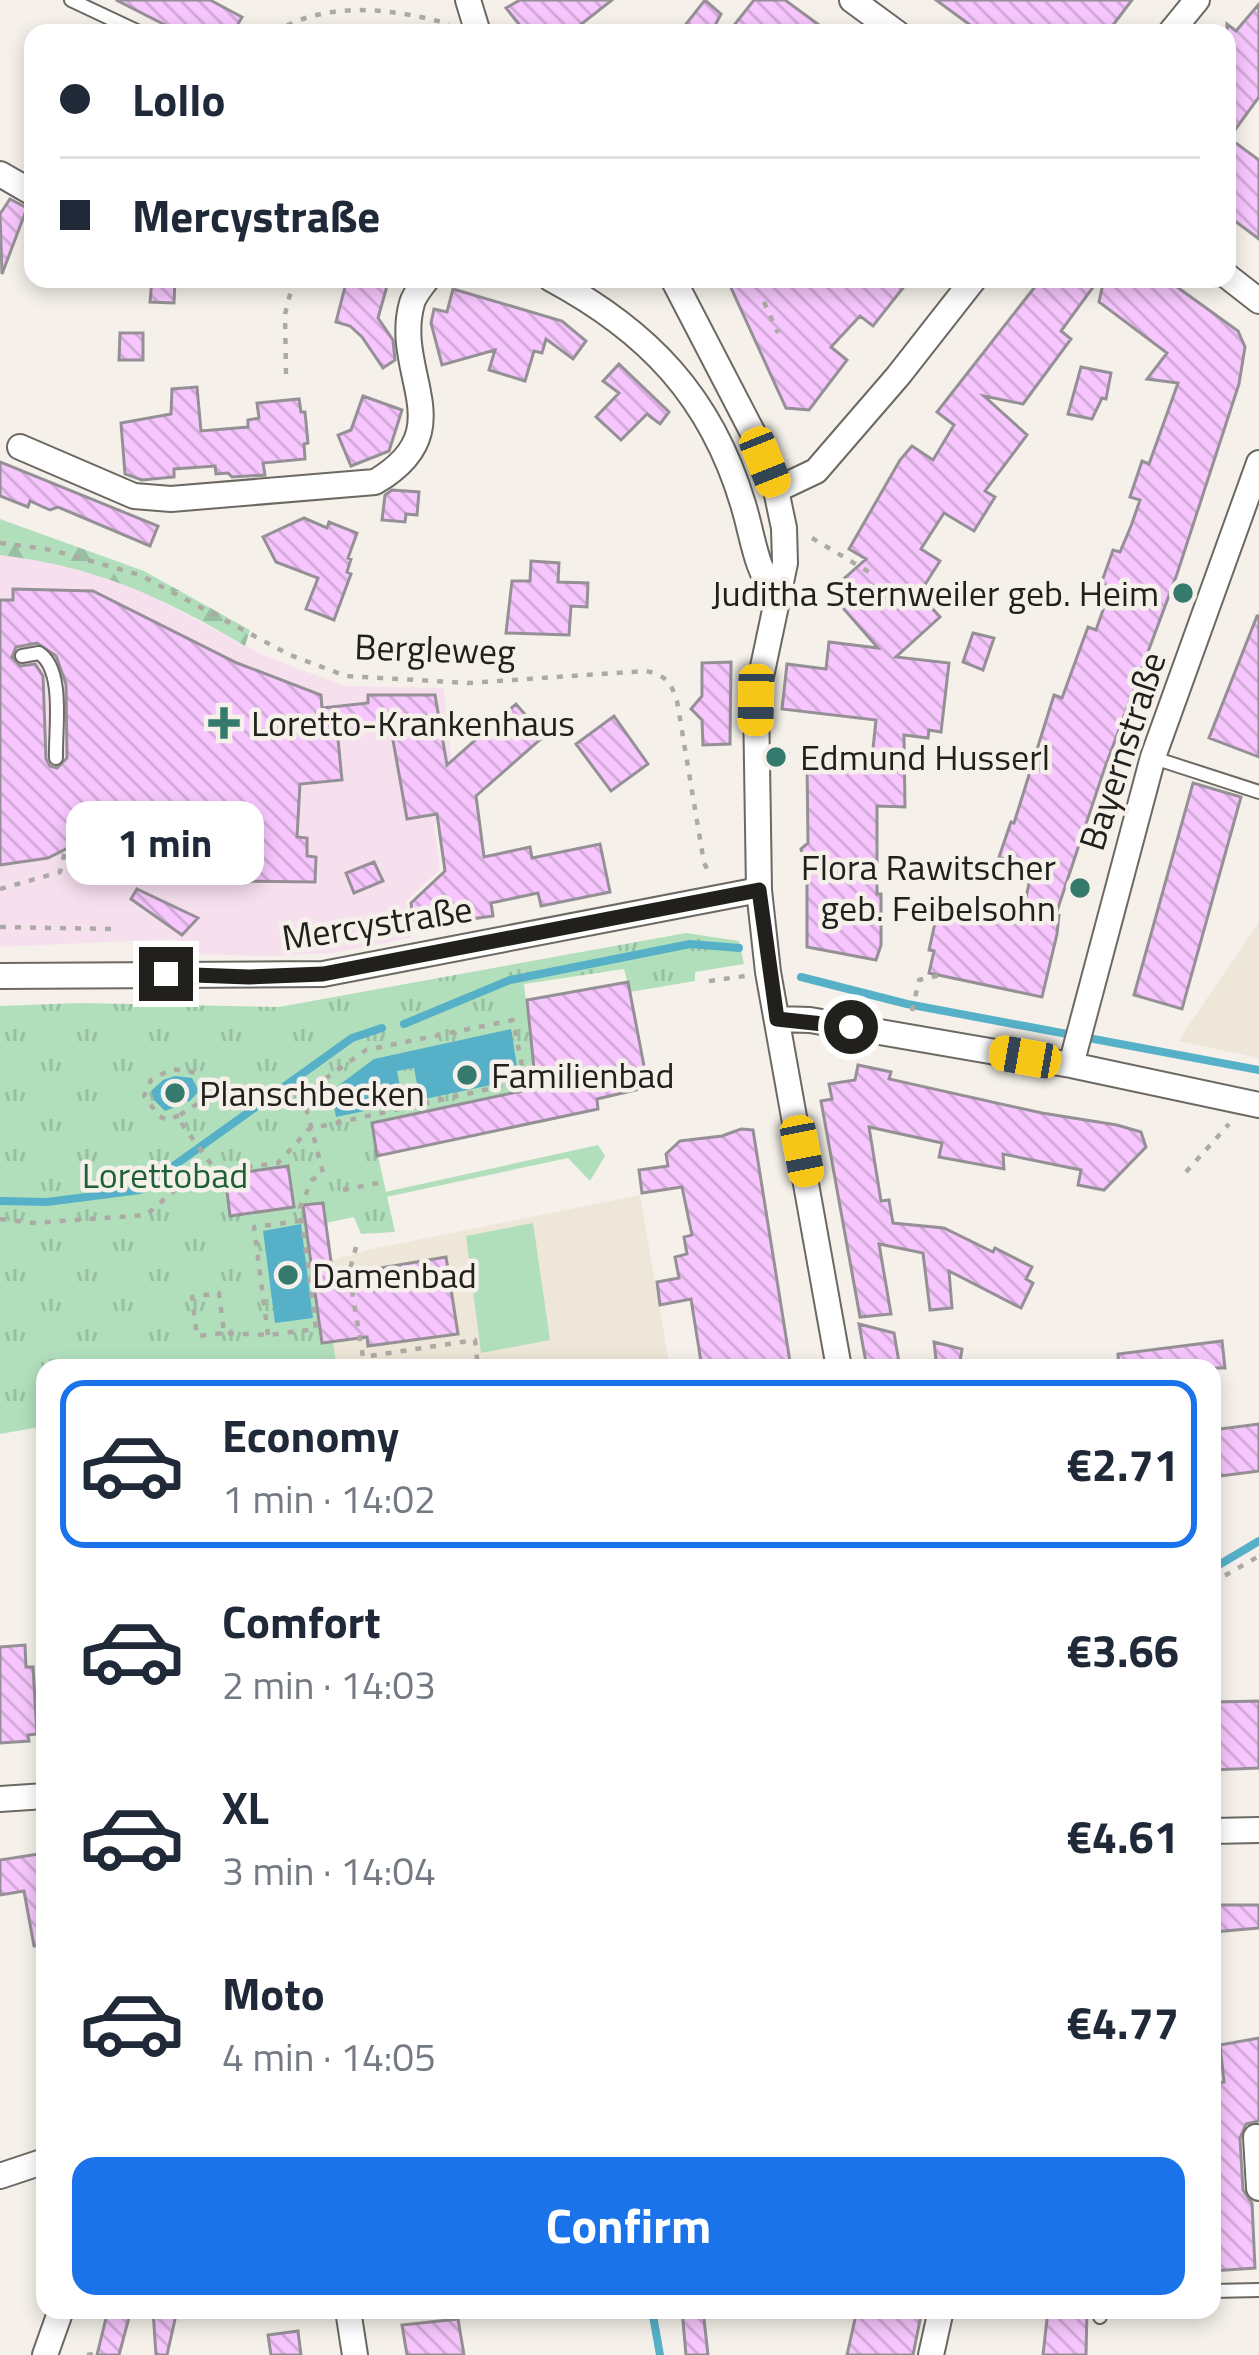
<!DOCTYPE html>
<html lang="en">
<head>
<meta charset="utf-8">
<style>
	body { margin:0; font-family:"Titillium Web",sans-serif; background:#f2f2f3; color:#1f2937; height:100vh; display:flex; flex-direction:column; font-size:45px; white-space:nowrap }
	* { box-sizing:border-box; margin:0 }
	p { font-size:39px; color:#747a83 }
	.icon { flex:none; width:66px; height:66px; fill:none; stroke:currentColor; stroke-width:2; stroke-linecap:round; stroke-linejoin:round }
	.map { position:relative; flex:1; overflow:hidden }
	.details { position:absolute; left:36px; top:1359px; width:1185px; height:960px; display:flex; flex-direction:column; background:#fff; border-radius:24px; box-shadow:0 6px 18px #0003 }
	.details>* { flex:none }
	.banner { position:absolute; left:24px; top:24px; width:1212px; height:264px; border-radius:24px; box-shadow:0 6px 18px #0003; display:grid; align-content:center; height:264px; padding:0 36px; background:#fff }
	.end { position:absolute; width:54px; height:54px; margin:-27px; border:15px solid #21201d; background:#fff; box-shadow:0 0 0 6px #fff }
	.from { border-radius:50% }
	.bubble { position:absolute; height:84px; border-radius:24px; background:#fff; box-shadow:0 6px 18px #0003; font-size:39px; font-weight:700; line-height:84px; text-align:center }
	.car { position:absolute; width:36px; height:72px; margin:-36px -18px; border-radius:15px; box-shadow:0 0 9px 3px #0007; background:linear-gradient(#f5c518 24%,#345 0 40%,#f5c518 0 76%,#345 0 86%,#f5c518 0) }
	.banner b { display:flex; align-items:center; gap:42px; height:114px; font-size:45px }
	.banner b+b { border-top:3px solid #e0e1e3 }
	.banner i { width:30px; height:30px; background:#1f2937 }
	ul { padding:21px 0 0; list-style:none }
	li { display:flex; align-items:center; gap:36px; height:168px; margin:0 24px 18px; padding:0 12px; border:6px solid transparent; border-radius:24px }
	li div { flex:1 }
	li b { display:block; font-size:45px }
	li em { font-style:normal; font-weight:700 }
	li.active { border-color:#1a73e8 }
	li>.icon { width:108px; height:108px; stroke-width:1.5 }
	.action { display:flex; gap:24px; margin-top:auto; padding:24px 36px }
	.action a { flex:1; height:138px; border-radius:24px; background:#1a73e8; color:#fff; font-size:48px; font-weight:700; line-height:138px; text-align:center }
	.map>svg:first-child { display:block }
	.built { fill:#eee6d8 }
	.medical { fill:#f7e0ee }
	.grass { fill:#b1dfbc }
	.forest { fill:url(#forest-firs) }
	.park { fill:url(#park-tufts) }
	.water { fill:#56b0c7 }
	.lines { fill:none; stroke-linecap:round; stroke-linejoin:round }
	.stream { stroke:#56b0c7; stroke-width:8 }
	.building { fill:url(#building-back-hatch); stroke:#959096; stroke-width:3; fill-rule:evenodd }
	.service-casing { stroke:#6c6862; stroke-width:16 }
	.minor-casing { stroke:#6c6862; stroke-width:28 }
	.path { stroke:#adaaa5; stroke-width:4.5; stroke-dasharray:6 9; stroke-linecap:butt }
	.service { stroke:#fff; stroke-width:12 }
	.minor { stroke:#fff; stroke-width:24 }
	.route { stroke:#21201d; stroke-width:15 }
	.poi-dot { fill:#367a6d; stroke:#f5f1ea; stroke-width:4.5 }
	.labels { text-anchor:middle; stroke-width:9; stroke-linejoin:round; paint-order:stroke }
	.poi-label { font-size:36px; fill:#21201d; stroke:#f5f1ea; text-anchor:start }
	.street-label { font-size:36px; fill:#21201d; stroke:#f5f1ea }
	.park-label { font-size:36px; fill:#1d6035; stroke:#f5f1ea }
</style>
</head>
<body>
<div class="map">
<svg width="1259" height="2355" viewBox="0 0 1259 2355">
	<defs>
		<pattern id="forest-firs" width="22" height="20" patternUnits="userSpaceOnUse" patternTransform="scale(3)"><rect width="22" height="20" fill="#b1dfbc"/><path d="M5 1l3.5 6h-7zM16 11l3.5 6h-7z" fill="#98bfa1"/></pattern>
		<pattern id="park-tufts" width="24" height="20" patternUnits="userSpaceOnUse" patternTransform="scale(3)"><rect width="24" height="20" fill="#b1dfbc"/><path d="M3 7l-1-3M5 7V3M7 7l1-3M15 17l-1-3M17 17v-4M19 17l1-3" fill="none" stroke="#98bfa1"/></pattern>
		<pattern id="building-back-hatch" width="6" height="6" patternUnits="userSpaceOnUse" patternTransform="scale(3)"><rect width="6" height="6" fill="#f7c6fe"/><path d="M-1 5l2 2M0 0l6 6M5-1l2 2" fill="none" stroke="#d3aad9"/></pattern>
	</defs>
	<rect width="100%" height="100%" fill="#f5f1ea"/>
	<path class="built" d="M1259 922V1058L1178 1041Z
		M640 1195 670 1368H337L333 1341 331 1261 367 1250Z"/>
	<path class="medical" d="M0 555 60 562 131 585 262 655 345 686 444 688 455 793 460 794 434 825 440 870 406 901 411 938 332 953 268 956 189 954 174 939 0 947Z"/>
	<path class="grass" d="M598 1145 605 1156 590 1181 568 1158 386 1197 385 1192Z
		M533 1223 550 1340 481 1353 466 1236Z"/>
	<path class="forest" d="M0 519 144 571 250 630 245 646C161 596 97 567 0 555Z"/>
	<path class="park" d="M686 933 739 941 744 964 695 972V981L630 992 624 969 524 984 536 1088 529 1123 378 1156 395 1232 361 1234 354 1217 326 1223 342 1340 333 1342 337 1368H45V1426L0 1434V1006L80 1003 279 1007Z"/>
	<path class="water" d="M511 1029 519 1079 420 1100 414 1068 397 1071 403 1103 336 1117 331 1091 374 1059Z
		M175 1076 192 1078 199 1091 189 1102 176 1095 173 1108 165 1111 154 1100 151 1091 163 1080Z
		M301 1224 313 1318 275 1323 263 1231Z"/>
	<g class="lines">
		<path class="stream" d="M801 977 907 1004 1259 1070
			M404 1024 510 980 690 944 739 948
			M0 1201 47 1202 140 1190 352 1038 382 1028
			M1212 1569 1259 1541
			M652 2310 660 2355"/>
	</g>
	<path class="building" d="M116 0H210L242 17 233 33H181Z
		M520 0H612L570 33H526L506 8Z
		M705 0 721 14 711 33H679Z
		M754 0H785L830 33H747L735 24Z
		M936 0H1132L1107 33H981Z
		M1259 4V97L1229 138 1259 160V239L1227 215V24L1236 31Z
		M10 199 27 208 2 274 0 214Z
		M152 279H175L174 303 150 302Z
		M347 279H389L378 318 393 340 395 360 383 368 362 337 350 326 336 322Z
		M727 279H910L873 326 860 316 831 347 847 360 809 410 786 408Z
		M1041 279H1099L1061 331 1071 339 1023 404 984 396 1027 435 985 491 995 497 974 531 944 513 921 549 940 561 919 594 940 617 896 657 949 663 941 732 929 730 928 738 904 735 905 807 877 806V894H881V945L876 960 807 947V866L801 849 808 843 807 764 831 765 832 759 872 758 876 720 782 709 787 664 826 669 829 642 878 648 829 592 866 559 849 549 900 460 912 446 933 460 954 425 937 412Z
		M1104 279H1166L1238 331 1245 347 1239 384 1177 574 1104 770 1056 914 1059 915 1057 934 1042 997 929 973 934 951 929 950 937 914 941 915 944 905 1021 921 1032 869 999 857 1011 822 1014 823 1054 695 1062 698 1088 627 1096 630 1111 587 1101 584 1113 550 1120 552 1131 526 1140 500 1130 497 1142 461 1149 464 1178 383 1147 379 1167 353 1099 302Z
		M453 289 562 321 586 341 573 359 546 339 542 353 534 351 525 381 489 370 495 350 442 365 431 323 434 309 447 312Z
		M120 333H143V360H119Z
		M619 364 669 412 660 424 647 414 621 440 596 417 619 393 603 381Z
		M1081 367 1111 373 1106 399 1102 398 1092 419 1068 414Z
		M197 387 201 431 248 427V420L259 418 257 403 299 399 301 412H305L308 443 304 444 305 459 263 463 265 475 232 477 228 473 216 474 215 466 174 469V477L142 480 125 474 121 423 171 414 172 389Z
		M363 396 402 410 389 451 351 466 338 435 351 430Z
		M0 462 158 526 150 546 58 507 50 510 30 501 28 507 0 496Z
		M392 490 419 492 417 515 406 514 405 522 382 520 385 495Z
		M304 518 327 528 329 522 357 533 348 558 351 559 347 572 351 574 334 620 306 609 318 578 276 562 263 537Z
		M531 561 559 563 558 582 588 583 587 607 571 606 569 635 506 633 512 581H530Z
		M13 589 93 591 237 663 321 695 322 708 368 703V695H435L447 765 516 704 544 736 476 796 484 857 530 847 532 858 600 844 610 892 541 906 538 893 491 903 493 916 414 927 411 903 445 871 437 814 407 819 391 729H337L342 780 300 784 297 837 307 838V856L316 857 315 882 80 879 70 847 48 858 0 865V600H13ZM37 643 56 656 66 684 67 758 57 768 50 766 46 759 43 676 35 664 20 666 12 657 16 647Z
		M1257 616H1259V757L1209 738Z
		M973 633 994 638 983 670 963 662Z
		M731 662 730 744 703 745 702 720 691 709 702 696V663Z
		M614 716 648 764 611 791 576 744Z
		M1193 783 1241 797 1182 1009 1134 995Z
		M374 862 383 881 354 893 346 873Z
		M137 889 198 918 182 935 131 899Z
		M628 982 648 1087 597 1099 598 1109 377 1156 372 1123 536 1088 527 1000Z
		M858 1065 891 1072 889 1079 1042 1113 1117 1125 1141 1132 1146 1147 1104 1190 1078 1185 1081 1170 1003 1154 1004 1169 939 1157 942 1143 869 1127 881 1201 889 1200 893 1223 944 1228 993 1252 995 1248 1032 1267 1026 1279 1033 1283 1021 1308 949 1271 952 1308 930 1310 923 1253 879 1244 891 1314 860 1317 821 1101 832 1099 829 1084 855 1080Z
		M741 1129 753 1130 791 1368H702L691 1299 660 1305 657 1282 679 1278 675 1257 687 1254 684 1237 692 1235 682 1187 642 1193 639 1170 668 1166 666 1154 680 1141 722 1136Z
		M288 1166 294 1207 230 1216 225 1175Z
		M323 1203 333 1276 446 1257 458 1334 368 1346 367 1337 322 1343 303 1205Z
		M859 1324 894 1333 900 1368H867Z
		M1222 1341 1225 1368H1119L1118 1354Z
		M934 1342 962 1349 959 1368H937Z
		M1259 1424V1471L1212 1477V1430Z
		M25 1645 26 1667H33L37 1734 28 1735 29 1741 0 1743V1647Z
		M1259 1701V1768L1212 1770V1709H1216V1702Z
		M45 1853V1945L34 1946 24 1891 0 1895V1860Z
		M1212 1905H1259V1928L1212 1932Z
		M1259 2038V2121L1246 2124 1240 2138 1243 2190 1252 2203 1255 2268 1212 2271V2084L1224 2082 1220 2045Z
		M108 2310H131L119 2355H97Z
		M153 2310 176 2315 167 2355H156Z
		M682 2310H703L708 2355H686Z
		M857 2310H922L913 2355H847Z
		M1048 2310H1087L1086 2355H1043Z
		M458 2319 464 2355H407L402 2325Z
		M298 2331 301 2355H271L268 2335Z"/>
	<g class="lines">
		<g class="service-casing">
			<path id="service" d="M71 0 141 33
				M22 656 39 653C65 670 55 729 56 758
				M1154 758 1259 792
				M1212 2291 1259 2290
				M1099 2310 1100 2317"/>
		</g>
		<g class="minor-casing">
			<path id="minor" d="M468 0 478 33
				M852 0 897 33
				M1170 33 1197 0
				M0 174 33 193
				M1227 276 1259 301
				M551 279C648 331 711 397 743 504 754 540 754 565 777 598
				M673 279 754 435 776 490 784 528 785 563 756 700 759 890 768 972 839 1368
				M20 447 134 496 171 499 375 482C464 430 392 374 412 303 414 295 422 286 427 279
				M776 490 816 471 898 376 974 279
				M0 976 323 974 759 890
				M777 1019 810 1020 1071 1065 1259 1105
				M1071 1065 1153 757 1259 463
				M0 1799 45 1796
				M1212 1831 1259 1830
				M1256 2137 1259 2188
				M0 2176 45 2161
				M348 2310 355 2355
				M45 2355 61 2310
				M931 2355 941 2310"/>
		</g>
		<path class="path" d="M274 33C325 0 391 8 449 24
			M764 302 778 333
			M286 374 285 314 294 279
			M812 538 869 572 872 568
			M0 543 52 550 140 575 290 655 346 676 468 683 646 671C665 675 671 682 677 701L704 863 711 876
			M784 754 808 756
			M0 889 60 872 66 847
			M0 927 114 929
			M709 981 745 976
			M912 1011 919 980 941 975
			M180 1115 203 1100 206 1090 198 1073 172 1069 151 1080 144 1096 159 1116 167 1120 180 1115 182 1124 216 1171 278 1163 309 1129 525 1081 513 1020 366 1050 319 1083 304 1100 323 1173 312 1180 300 1207 316 1329 268 1335 224 1333 219 1293 192 1297 197 1336 224 1333
			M1186 1172 1229 1124
			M343 1190 383 1182
			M0 1219 33 1223 146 1215 181 1185 216 1171
			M356 1247 349 1273 363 1357 475 1340 478 1368
			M268 1335 254 1227 300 1221
			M1058 1368H1060
			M1212 1583 1259 1556
			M87 2355 93 2354"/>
		<use href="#service" class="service"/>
		<use href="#minor" class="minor"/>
	</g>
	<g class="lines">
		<path class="route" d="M166 974 249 977 323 974 759 890 777 1019 851 1027"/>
	</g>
	<g class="poi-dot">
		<circle cx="1183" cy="593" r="12"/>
		<path d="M218 705h12v12h12v12h-12v12h-12v-12h-12v-12h12z"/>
		<circle cx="776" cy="757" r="12"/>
		<circle cx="1080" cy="888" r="12"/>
		<circle cx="467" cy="1075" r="12"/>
		<circle cx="175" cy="1093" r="12"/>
		<circle cx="288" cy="1275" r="12"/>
	</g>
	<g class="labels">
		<g class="poi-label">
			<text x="1159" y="606" text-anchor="end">Juditha Sternweiler geb. Heim</text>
			<text x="251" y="736">Loretto-Krankenhaus</text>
			<text x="800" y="770">Edmund Husserl</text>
			<text x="1056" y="880" text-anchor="end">Flora Rawitscher<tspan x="1056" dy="41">geb. Feibelsohn</tspan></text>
			<text x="491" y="1088">Familienbad</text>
			<text x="199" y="1106">Planschbecken</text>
			<text x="312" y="1288">Damenbad</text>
		</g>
		<g class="street-label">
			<text transform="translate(435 649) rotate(2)" y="13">Bergleweg</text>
			<text transform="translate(1122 751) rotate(-72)" y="13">Bayernstraße</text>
			<text transform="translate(377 923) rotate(-9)" y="13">Mercystraße</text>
		</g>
		<g class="park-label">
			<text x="165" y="1188">Lorettobad</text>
		</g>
	</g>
</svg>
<i class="end from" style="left:851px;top:1027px"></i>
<i class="end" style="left:166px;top:974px"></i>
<div class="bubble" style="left:66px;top:801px;width:198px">1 min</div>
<i class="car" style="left:765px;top:462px;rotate:158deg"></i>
<i class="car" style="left:756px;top:700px;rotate:181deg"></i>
<i class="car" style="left:1025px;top:1057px;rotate:280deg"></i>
<i class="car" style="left:802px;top:1151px;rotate:169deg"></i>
<div class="banner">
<b><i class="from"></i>Lollo</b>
<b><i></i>Mercystraße</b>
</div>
<section class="details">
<ul>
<li class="active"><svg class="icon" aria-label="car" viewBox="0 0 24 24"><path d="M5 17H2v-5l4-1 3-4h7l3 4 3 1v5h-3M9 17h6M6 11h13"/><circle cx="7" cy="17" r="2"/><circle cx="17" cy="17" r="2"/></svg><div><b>Economy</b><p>1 min · 14:02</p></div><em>€2.71</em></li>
<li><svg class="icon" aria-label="car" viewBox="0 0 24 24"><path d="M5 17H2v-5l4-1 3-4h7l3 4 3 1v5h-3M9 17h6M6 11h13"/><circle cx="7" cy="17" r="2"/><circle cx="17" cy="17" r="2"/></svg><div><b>Comfort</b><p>2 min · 14:03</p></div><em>€3.66</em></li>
<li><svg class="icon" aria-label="car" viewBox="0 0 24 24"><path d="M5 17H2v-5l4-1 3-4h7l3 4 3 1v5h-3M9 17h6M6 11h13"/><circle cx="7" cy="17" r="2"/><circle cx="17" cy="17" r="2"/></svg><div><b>XL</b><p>3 min · 14:04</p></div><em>€4.61</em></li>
<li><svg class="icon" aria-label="car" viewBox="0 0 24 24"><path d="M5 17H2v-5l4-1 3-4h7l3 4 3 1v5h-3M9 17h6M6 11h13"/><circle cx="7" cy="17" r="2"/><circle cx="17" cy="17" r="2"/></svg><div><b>Moto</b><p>4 min · 14:05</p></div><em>€4.77</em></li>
</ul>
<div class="action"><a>Confirm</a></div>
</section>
</div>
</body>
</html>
